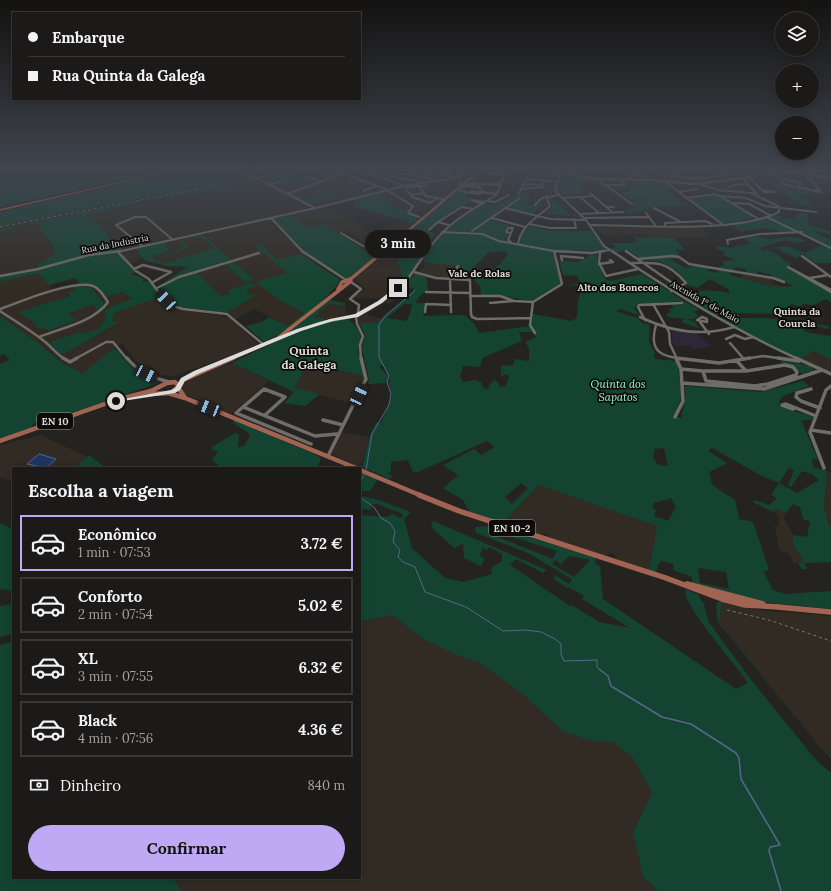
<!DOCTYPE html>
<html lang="pt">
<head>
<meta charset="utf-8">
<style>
	body { margin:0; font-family:Lora,serif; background:#252321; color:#f1f3f6; height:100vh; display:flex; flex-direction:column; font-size:15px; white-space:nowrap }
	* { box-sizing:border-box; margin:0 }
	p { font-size:13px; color:#a0a1a2 }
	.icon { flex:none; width:22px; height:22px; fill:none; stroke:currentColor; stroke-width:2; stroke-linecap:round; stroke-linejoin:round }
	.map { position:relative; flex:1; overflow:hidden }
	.details { position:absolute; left:12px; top:467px; width:349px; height:412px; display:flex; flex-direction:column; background:#1c1a18; border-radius:0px; box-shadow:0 2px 10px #0003,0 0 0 1px #3a3837 }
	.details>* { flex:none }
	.hud { position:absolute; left:12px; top:12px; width:349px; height:88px; border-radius:0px; box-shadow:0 2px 10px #0003,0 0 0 1px #3a3837; display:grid; align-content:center; height:88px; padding:0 16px; background:#1c1a18 }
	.tools { position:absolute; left:775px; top:12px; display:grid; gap:8px }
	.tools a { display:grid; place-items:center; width:44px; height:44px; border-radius:50%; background:#1c1a18; box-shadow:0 2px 10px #0003,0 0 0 1px #3a3837; font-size:20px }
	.end { position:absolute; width:18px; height:18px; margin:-9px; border:5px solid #dddcda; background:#111; box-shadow:0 0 0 2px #111 }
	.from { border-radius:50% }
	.bubble { position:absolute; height:28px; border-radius:14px; background:#1c1a18; box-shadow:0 2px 10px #0003,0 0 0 1px #3a3837; font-size:13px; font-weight:700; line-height:28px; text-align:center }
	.car { position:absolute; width:12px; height:24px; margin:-12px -6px; border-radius:5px; box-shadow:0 0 3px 1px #0007; background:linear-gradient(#222 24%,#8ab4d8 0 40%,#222 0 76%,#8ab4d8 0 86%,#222 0) }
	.hud b { display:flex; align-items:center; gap:14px; height:38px; font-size:15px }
	.hud b+b { border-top:1px solid #3a3837 }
	.hud i { width:10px; height:10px; background:#f1f3f6 }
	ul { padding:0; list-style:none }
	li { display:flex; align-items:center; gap:12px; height:56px; margin:0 8px 6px; padding:0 8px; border:2px solid #3a3837; border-radius:0px }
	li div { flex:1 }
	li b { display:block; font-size:15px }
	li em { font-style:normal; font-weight:700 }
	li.active { border-color:#bfa9f4 }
	li>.icon { width:36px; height:36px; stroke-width:1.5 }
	h2 { padding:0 16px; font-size:18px; line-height:48px }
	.pay { display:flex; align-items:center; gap:10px; height:44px; padding:0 16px; font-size:15px }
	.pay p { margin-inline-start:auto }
	.action { display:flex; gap:8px; margin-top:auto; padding:8px 16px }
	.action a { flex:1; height:46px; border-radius:24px; background:#bfa9f4; color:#111; font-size:16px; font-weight:700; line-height:46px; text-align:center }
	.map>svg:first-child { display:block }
	.built { fill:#312b23 }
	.education { fill:#2e2737 }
	.green { fill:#144431; fill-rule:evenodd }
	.water { fill:#1d3465; stroke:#576688 }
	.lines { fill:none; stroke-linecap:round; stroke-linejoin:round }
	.stream-far1 { stroke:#576688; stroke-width:1 }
	.stream { stroke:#576688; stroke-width:1.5 }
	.minor-far2 { stroke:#6f6d69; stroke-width:2 }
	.minor-far1 { stroke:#6f6d69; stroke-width:2.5 }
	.minor { stroke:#6f6d69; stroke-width:3.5 }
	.major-far3 { stroke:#a26452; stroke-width:2.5 }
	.major-far2 { stroke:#a26452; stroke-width:3.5 }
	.major-far1 { stroke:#a26452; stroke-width:4.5 }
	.major { stroke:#a26452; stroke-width:5.5 }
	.highway { fill:#c45e42; fill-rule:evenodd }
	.rail { stroke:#797774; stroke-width:1; stroke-dasharray:3 3; stroke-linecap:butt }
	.route { fill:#dddcda }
	.labels { text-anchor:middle; stroke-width:3.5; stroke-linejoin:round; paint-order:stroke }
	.far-street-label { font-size:9px; fill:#dddcda; stroke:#0d0c0b }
	.far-neighbourhood-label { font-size:10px; font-weight:bold; fill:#dddcda; stroke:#0d0c0b }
	.shield { fill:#0d0c0b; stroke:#9f9e9c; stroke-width:1 }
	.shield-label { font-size:10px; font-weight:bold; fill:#dddcda }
	.park-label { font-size:11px; font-style:italic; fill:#90fbcb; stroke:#0d0c0b }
	.neighbourhood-label { font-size:12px; font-weight:bold; fill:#dddcda; stroke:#0d0c0b }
</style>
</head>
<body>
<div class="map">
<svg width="831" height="891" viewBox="0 0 831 891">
	<rect width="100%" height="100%" fill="#252320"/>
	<path class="built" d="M211 168H228L207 173 209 175 124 184 188 169 201 170Z
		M288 168H294L256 176 269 175 301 189 312 178 293 170 302 168H329L318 172 334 178 345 174 371 184 357 189 366 193 381 188 386 190 316 207 311 205 305 210 136 249 143 258 128 265 116 245 103 229 85 215 150 200 231 189 234 188 229 185 253 178 251 177 0 229V226L252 177Z
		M458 168H481L438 206H434L420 218 406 214 405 210 392 205 377 193 412 185 438 182Z
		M327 207 368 231 410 222 412 224 379 252H376L356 242 360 240 357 238 359 237 347 231 338 234 323 224 309 228 290 215Z
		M268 219 316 264 293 272 279 300 304 313 288 326 254 309 236 319 228 312 254 296 247 293V289L228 290 230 293 229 295 220 296 196 272 163 285 161 284 177 277 231 259 218 247 165 263 154 260 151 257 169 250 164 242Z
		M37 224 53 246 55 254 37 265 39 268 0 275V233L25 225Z
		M636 226H701L709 237 649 238 646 234 601 235 595 227Z
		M390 249 397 261 404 282 382 299 353 298 365 289 354 280Z
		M427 263 457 265 450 277H439L419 272Z
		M40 273 53 290 87 283 97 286 107 297 122 292 134 300 108 308 105 311 107 314 100 328 85 333 79 332 51 342 59 354 68 352 118 324 112 321 114 313 160 297 176 309 229 317 258 344 236 354 173 376 161 375 151 367 143 370 122 343 84 373 62 363 46 350 0 321V282Z
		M741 274 772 279 773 284 788 287 781 288 756 283 742 278Z
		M405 285 408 286 391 298 393 300 389 304 384 303 369 312 368 315 382 319 376 323H359V315L387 298Z
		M329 304 345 306 346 315 326 321 313 317Z
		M812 351 831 360 830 373 801 359Z
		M232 363 269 381 231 414 184 394 182 385 194 375Z
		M310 364 365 376 354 404 295 388 302 373Z
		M341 432 369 437 362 463 357 466 332 454Z
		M41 435 87 457 74 468H13V481L0 477V445Z
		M827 471 831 472V529L824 509Z
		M538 485 657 526 649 570 618 560 615 555 611 553 605 556 551 538 548 534 544 533 540 534 504 523Z
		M776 508 786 513 784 519 793 535V544L804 563H794L788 553 780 551 774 525 779 527 778 516 773 512Z
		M722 601 757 610 831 616V756L819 746 719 622Z
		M392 615 423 639 459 656 478 662 523 694 562 731 592 741 613 742 633 758 652 793 633 832 643 877 658 891H181L174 878H360V621Z"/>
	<path class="education" d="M809 175 831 179V194L824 193Z
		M675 331 698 334 711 346 693 349 690 345 675 347 672 340V332Z"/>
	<path class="green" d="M0 168H172L0 207Z
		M190 168H211L198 170 205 175H209L207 173 228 168 240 170 216 177 222 181 248 174 250 176 0 226V212ZM188 169 197 171 203 175 126 184Z
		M294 168H302L294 170 319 182 301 189 286 182 280 184 277 183 281 181 269 175 260 177 254 176Z
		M591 168H613L623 179H595L587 169Z
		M636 168H717L720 175 691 178H684L685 176 683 175 680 177 663 173 661 169H651L657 180 642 168Z
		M562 174 589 180V183H582L584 193 560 195 556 190 561 176H567Z
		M251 177 254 178 229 185 234 188 231 189 150 200 86 215 99 225 113 241 127 237 131 240 117 245 121 250 120 251 128 265 136 272 131 274 143 278V282L149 281 160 297 114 313 112 321 118 323 68 352 59 354 50 342 79 332 85 333 100 328 107 314 104 311 108 308 133 299 122 292 107 297 97 286 80 283 75 278 49 285 39 273 0 282V277L39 268 37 265 55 254 53 246 37 224 25 225 0 233V229Z
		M640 180 664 182 672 188 664 189 686 205 648 208 649 210 627 214 624 212 636 207 629 202 646 201 641 198 631 200 620 193H626V191L630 190 627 185H636L633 182H641Z
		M779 184 781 186 822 194H798L813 205 803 206 771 186Z
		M457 190 468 194 465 197H475L468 201 469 203 439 220 427 230 437 235 434 236 416 267 404 282 397 261 390 249 401 240 410 236V230Z
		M388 191 380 194 392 205 405 210 407 214 416 217V221L412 224 409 222 355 207 354 199Z
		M326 193 337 197 311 205 302 200Z
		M529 193 530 198 526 203 527 205 537 206 536 204 538 201V203H542L543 205H540L541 208 534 212V214L539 215 509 208 520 198 519 197 468 233 445 231 451 225 483 205 495 206 517 195 515 194Z
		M714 195H716L754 217 738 222 722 223 689 199Z
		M548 197H550L571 215H579L582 217 544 214 552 208V203Z
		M799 213 808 214 809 225 831 231V233L828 234 816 231 815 233 831 240V247L770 217 775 215 792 220Z
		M290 215 309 228 323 224 376 256 350 277 345 278 305 254 274 219Z
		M766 217 800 232 780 233C771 225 751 230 741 232L731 224Z
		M489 220 516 227 507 226 504 232 509 234 505 239 507 242 487 235 471 233Z
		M529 227 552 231H592L606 249 601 251 554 250 521 244 520 238 524 231Z
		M443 233 484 236 501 241 552 251 561 283 532 301 501 296H481L480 285 477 284 474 278C489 274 501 266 508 253L505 251 489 252 466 275H462L460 278 454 279 460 266 426 263 423 261C427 250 434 241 443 233Z
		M203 235 231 259 177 277 161 284 188 267 167 266 144 260 136 248 164 242 169 250 152 257 155 261 185 247 179 242 182 241 190 247 159 260 165 263 215 248 200 237H188Z
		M758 236C773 244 791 231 805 241L795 243 786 240 759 248 764 251 769 250 784 259 782 260 791 263 787 268 831 293V302L826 299 814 305 804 304 800 307 792 304 778 314 738 313 739 317 716 315 685 298C695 288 716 290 729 293V290L710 279 697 288 689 285 683 288 688 284 676 270 659 261 642 260 629 250 616 252 608 248H615L614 245 607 243H637L634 237 674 238 685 250 676 249 680 257 669 259 686 268 692 267 693 266 708 268V271L718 273 720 266H723V261L736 260 723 255 726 253 716 248 719 246 733 248 735 246 751 244 744 238ZM734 267 746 269V273L757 275V271L768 274 793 286C771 290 751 280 730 275V272L735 271Z
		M261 244 277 260 301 254 340 280C328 300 306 314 288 329L283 330V332L265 342 246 326 262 322 269 317 288 326 304 313 279 300 256 282 287 273 255 246Z
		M822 245 831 248V263H815L803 254 796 258 778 249 768 248 788 246 805 253Z
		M589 254 597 255V263L606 280 611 281 642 274 684 301 699 309 694 312 699 316 692 319H685L694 321 699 328H698L681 322 685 319 668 317 666 313H671L669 309 674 308 672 305H682L681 301 637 305 634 308 640 316 621 309 615 311 638 318 642 323 650 325 649 342 655 353 654 357 656 359 676 361 678 363 681 398 674 416 681 418 686 394 684 387 687 386 761 392 803 381 809 386 783 396 779 401V405C790 411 801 413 813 417L812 420H801L818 460 812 459 813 467 827 471 824 509 831 529V562L804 563 807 569H802L798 563H804L793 544V535L807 537 810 522 803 519 800 507 793 504 786 513 776 508 773 512 753 502 754 500 769 505 777 498 771 495 779 483 762 476 712 448 708 451 727 463 709 472 712 485 735 500 739 519 753 522 769 570 763 571 773 590 785 594 831 591V609L754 601 692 584V577L673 570 674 564 662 561 658 564 656 573 649 570 657 526 538 485 504 523 469 511 463 500 443 488 458 475 443 465 474 449 481 455 495 447 487 441 418 472H413L408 460 391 462V471L388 473 393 477 390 479 362 467 370 435 376 423H381L392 397 389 384 390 376 383 365 379 366 388 376 386 383 368 384 369 379 362 349 365 334 359 323H376L408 297 414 289 405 285 415 274 426 277 428 289 418 298 416 303H426L423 316 465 315 474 324 479 333 531 326 533 314 571 321 577 318 578 302 582 286 568 284H582L577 276 563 275 559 261 578 262 587 258ZM404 304H412L410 314 406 321 387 318ZM519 332H532L536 337 525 342 529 348V361L515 359 513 366 501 365V376L507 374 509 377 505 387 499 386 498 382 494 380 488 386 491 388 485 389 481 385 482 383 475 380 464 382 460 377 463 366 480 367 482 358 522 341ZM664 448 668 466 658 465 653 457 655 449ZM789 468 794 470 788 485 791 487 802 471 812 474 819 480 797 493 779 483ZM521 483 528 488 512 504 505 497ZM671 498 676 507 668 521 654 516 656 510 652 508 654 503ZM698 568 726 572 729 589 700 583Z
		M233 262 254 280 246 283 226 264Z
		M196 272 221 296 230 293 228 290 252 283 256 286 247 289V293L255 296 228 312H222L180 307 160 292V289L163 285Z
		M79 286 91 288 103 302 104 306 98 311 92 304 68 314 76 320 50 330 37 328 35 323 18 312 71 296 68 293 76 290 74 287Z
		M329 300 345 303V306L329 304 314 317 324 318 327 323 346 318 354 324 361 335 358 352 365 376 310 364 302 373 295 388 320 394 305 406 284 403 294 392 232 363 274 342 301 323Z
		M0 316 38 343 62 363 83 373 112 350 116 349 131 367 158 383 41 424 38 421 33 424 31 428 0 439V364L10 360 4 354 0 356Z
		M720 318H767L829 326V329L809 325 803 330 810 333 831 336V360L813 351 801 359 772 346Z
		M781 360 810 366 814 370 802 374 793 365 781 364Z
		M234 420 314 454 320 458V462L316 468H221L212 460 218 452 210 448 235 433 239 435 238 447 244 446 250 436 249 433 233 423Z
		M89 455 106 468H74Z
		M360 472 378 479 370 491H360Z
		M360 496 376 499 411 512 404 519 412 548 445 578 464 582 492 574 491 568 502 561V554L489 547 487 550 482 548 480 556 485 559 481 566 464 558 463 544 454 548 431 527 433 521 547 570 543 573 516 559 510 565 570 606 572 605 599 622 630 628 582 599 584 596 568 587 567 588 554 579 555 575 569 584 572 579 528 553 476 533 475 527 494 526 596 558 595 563 600 566 603 599 736 689 748 683C737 665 683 607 685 589L697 594 704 604 708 621 752 681 816 760 831 773V891H658L643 877 633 832 652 793 633 758 613 742 592 741 562 731 523 694 478 662 459 656 423 639 392 615 360 621V530L362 527 360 525V515L387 517 393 514 401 519 403 514 377 504H370L372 510 360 509ZM494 531 557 551 553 559 488 533ZM569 556 590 560 574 577 552 564 555 560 561 564Z
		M0 523 13 529V591L0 589Z
		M722 601 719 622 819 746 831 756V758L819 746 718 622 716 606 718 602Z
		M13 604V633L0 637V606Z
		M13 641V878H174L181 891H0V645Z"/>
	<path class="water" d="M39 454 56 459 46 468 27 464Z"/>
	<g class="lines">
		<path class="stream-far1" d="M366 470 372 434 389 405 391 394 387 382 389 376 379 357V325L385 316 415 291
			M361 489V481L364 475
			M361 498 374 507 381 518 390 523 395 531 393 542 400 550 398 557 403 562 415 567 425 592 466 607 503 631 526 630 541 632 555 639 561 644V654L564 661 597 660V667L600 670"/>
		<path class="stream" d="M599 669 608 676 611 686 662 717 691 724 736 753 739 758 741 779 780 845 770 847 769 851 781 891"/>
		<path class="minor-far2" d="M235 168 252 175
			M329 168 385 189 413 206 408 213 419 217
			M330 168 323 170 338 176
			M371 168 433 179
			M401 168C426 172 451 181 475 173
			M436 168 452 170
			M622 168 632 180
			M636 168 644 175
			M756 168 766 170
			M779 168 816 171H820L822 168
			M659 169 668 184 722 224
			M354 171 370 173
			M556 171 562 169 580 172
			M561 172 555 189 556 192 586 220 604 246 613 252
			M767 172 784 179 801 183 798 188
			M369 173 404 186 412 197 430 203 437 198 426 196 419 186 408 187
			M533 173 535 169 541 170V172
			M627 173H642
			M378 174 421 182
			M662 174 692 179 738 174 751 170V168
			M546 175 547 172H553L552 175 559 176
			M642 175H644L646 178Z
			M253 176 313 207
			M307 176 322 182
			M446 176 455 168
			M504 176 488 173 506 170
			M748 176 764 192H776L763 190
			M808 176 821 192
			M257 178 293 170
			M742 178 756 193H753
			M527 179 558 182
			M784 179 781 184 821 192
			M460 180V185
			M598 180 632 204
			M524 184 541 185 544 179
			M700 184 718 190 751 193 778 206
			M269 185 281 181
			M606 185H625L622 180
			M419 186H426
			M728 188 733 185 747 184
			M522 189 544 187
			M363 191 377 186
			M460 191 464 186 480 187V190L485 192
			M460 191 477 194 485 192
			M471 191 497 194
			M679 192 698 189
			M519 193 529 174 546 175
			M590 193 612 212
			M287 194 359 168
			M411 195 424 193
			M720 196 746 198 765 206 816 212
			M580 197 598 212
			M437 198 444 199
			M563 198 593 196
			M686 198 716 194 757 218
			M488 201 495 202 509 195
			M733 203 749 204 771 216
			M483 204 471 200 485 202
			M535 205 542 198 559 195
			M607 207H614
			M505 208 550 219 586 220
			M654 208 681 222
			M312 209 404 186 456 178
			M646 213 656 226
			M580 214 623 212
			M767 217 831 248
			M271 218 303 252
			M492 218 525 227
			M585 218 649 217
			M529 224 550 228H576L574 219
			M449 225 438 222 462 207 474 209
			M591 225C641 225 736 234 779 212V207
			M665 226V223L705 221 712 224
			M508 228H513L511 233 506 232Z
			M429 230 438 222
			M472 231 520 198
			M442 232 482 234 499 241 554 251 573 252
			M341 233 373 252
			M511 233 508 240 511 242
			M518 244C521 225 537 218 550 206L546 196
			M728 244 727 240 760 234 802 232
			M142 246 116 225 135 217H146L173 240
			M626 251 627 252
			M117 252 311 209
			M427 252C444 224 469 212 496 195L500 187
			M598 252 610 250"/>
		<path class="minor-far1" d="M302 251 346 280
			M372 251 380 254
			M554 251 592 253 604 251
			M612 251C672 292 732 329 798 359
			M626 251 678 287
			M118 252 136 271 149 279 159 293 173 306 183 309 227 314 264 345
			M600 253 599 263 606 276 638 269
			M802 256 831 277
			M637 259 672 256 679 257 689 264 773 278 784 282
			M562 260 561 256 583 258
			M629 263C657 262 667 261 686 283L671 291
			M599 264 613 262 610 260
			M134 269 143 265 171 272 153 282
			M414 272 436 278 470 280 471 314 472 317 477 319 531 318
			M0 276 38 269 89 255 121 251
			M810 278 828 275
			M351 282 361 289 350 299 359 305 358 313
			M157 288 179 277 259 253
			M831 290 788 267 831 292
			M426 292 470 293
			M470 296H500L514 301 533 302
			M490 303 513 301
			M653 304 669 332 670 344 677 359
			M0 309C20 302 74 279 93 286 100 288 104 297 108 302 94 322 61 328 39 337
			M0 311C15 321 30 330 44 341 52 347 56 354 65 359
			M425 312 426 304 451 305
			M451 312 450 279 458 266
			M356 316 357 324 363 336 360 345 361 359
			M640 317C671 332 701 337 734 327
			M702 317 707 319V322L697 320Z
			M645 320 638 307 639 305 682 303
			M700 322 709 334
			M656 325C648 352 662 357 684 359
			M535 333 530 325 533 302 562 284 554 251
			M279 338 319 323 356 316 380 302 405 283 427 251
			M726 339 735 335 745 339 753 337
			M730 343 744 359
			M75 359 106 342H113L127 359
			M744 359 763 356 785 359"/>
		<path class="minor" d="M63 358 70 362 77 358
			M127 358C137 371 153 378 169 382
			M676 358 719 363 750 358
			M778 358 799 361
			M796 358 831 374
			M736 360 746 371
			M785 365 793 367 797 372 796 375 768 384 755 386 706 381 703 371H746Z
			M681 369 703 371
			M682 383 764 389 822 370
			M811 389 797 393 796 397 801 401 820 408
			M243 407 315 436 337 434
			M795 408 793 409 782 405 786 404 816 416
			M265 415 285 397 264 389 236 413 311 444
			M675 417 683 401 681 369 676 358
			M323 420 343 425
			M811 430 831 433
			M328 456 366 379 361 358
			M824 468 810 432 826 390 831 386"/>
		<path class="major-far3" d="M539 168 596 179 651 180 695 184 745 178 765 170 794 172 831 178
			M463 184H501
			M500 186 505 172 510 168
			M383 252 482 168"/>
		<path class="major-far2" d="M347 280 352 278 384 251
			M338 289 342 282 350 280
			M231 359 278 338 351 281"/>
		<path class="major-far1" d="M168 393 185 398 356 468
			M149 394 171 393 178 387
			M185 398 178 387 183 380 233 358
			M0 441 116 400 151 391 167 383 175 382 179 386
			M360 470 422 496"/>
		<path class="major" d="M419 495 459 511 666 578 722 599 745 605 780 607
			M687 584 763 604
			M778 607 831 612"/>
		<path class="highway" d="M182 168H185L0 211V209Z"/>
		<path class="rail" d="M0 227 181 192 291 168
			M727 610 769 620 831 641"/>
	</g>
	<linearGradient id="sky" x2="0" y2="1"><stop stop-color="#141312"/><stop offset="0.58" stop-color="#40454e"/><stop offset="1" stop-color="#40454e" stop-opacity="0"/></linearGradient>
	<rect width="831" height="292" fill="url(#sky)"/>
	<path class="route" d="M396 287 400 288 382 303 358 317 333 321 301 331 198 374 185 381 180 390 175 393 116 402 113 401 171 390 175 388 181 378 194 371 297 329 330 319 355 314 378 301Z"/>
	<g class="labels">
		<g class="far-street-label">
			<text transform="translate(115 244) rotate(-11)" y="3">Rua da Indústria</text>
			<text transform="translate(705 302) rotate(29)" y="3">Avenida 1º de Maio</text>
		</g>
		<g class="far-neighbourhood-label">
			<text x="479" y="277">Vale de Rolas</text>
			<text x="618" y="291">Alto dos Bonecos</text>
			<text x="797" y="315">Quinta da<tspan x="797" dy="12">Courela</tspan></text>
		</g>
		<g class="shield">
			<rect x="37" y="413" width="36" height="16" rx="3"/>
			<rect x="489" y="520" width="46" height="16" rx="3"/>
		</g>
		<g class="shield-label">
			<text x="55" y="425">EN 10</text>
			<text x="512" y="532">EN 10-2</text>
		</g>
		<g class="park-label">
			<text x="618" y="388">Quinta dos<tspan x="618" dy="13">Sapatos</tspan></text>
		</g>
		<g class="neighbourhood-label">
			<text x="309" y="355">Quinta<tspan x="309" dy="14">da Galega</tspan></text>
		</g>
	</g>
</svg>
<div class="tools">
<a><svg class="icon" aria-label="layers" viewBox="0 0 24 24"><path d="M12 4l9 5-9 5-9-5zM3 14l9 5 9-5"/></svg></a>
<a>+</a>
<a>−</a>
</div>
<i class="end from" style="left:116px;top:401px"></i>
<i class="end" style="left:398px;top:288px"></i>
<div class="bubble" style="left:365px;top:230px;width:66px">3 min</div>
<i class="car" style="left:166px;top:300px;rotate:317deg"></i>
<i class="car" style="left:146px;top:374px;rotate:117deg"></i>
<i class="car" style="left:359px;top:395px;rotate:25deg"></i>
<i class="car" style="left:209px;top:408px;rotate:292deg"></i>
<div class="hud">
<b><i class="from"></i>Embarque</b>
<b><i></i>Rua Quinta da Galega</b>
</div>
<section class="details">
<h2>Escolha a viagem</h2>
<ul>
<li class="active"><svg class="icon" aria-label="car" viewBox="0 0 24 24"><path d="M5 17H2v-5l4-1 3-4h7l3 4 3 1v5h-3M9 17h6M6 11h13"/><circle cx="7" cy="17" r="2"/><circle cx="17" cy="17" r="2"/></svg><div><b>Econômico</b><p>1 min · 07:53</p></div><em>3.72 €</em></li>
<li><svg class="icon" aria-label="car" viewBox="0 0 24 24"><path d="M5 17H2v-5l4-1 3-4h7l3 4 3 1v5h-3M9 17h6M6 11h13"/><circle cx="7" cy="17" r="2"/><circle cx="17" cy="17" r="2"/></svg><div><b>Conforto</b><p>2 min · 07:54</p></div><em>5.02 €</em></li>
<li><svg class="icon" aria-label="car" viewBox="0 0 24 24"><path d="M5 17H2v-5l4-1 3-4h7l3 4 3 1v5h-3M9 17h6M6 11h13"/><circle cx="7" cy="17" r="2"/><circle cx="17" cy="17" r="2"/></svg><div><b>XL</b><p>3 min · 07:55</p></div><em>6.32 €</em></li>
<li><svg class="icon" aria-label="car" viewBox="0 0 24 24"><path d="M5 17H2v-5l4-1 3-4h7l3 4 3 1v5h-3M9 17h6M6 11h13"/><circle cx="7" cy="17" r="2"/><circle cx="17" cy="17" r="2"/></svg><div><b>Black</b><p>4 min · 07:56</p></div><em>4.36 €</em></li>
</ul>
<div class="pay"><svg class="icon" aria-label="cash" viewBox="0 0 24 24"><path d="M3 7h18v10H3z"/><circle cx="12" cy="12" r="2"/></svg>Dinheiro<p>840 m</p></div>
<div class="action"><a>Confirmar</a></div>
</section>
</div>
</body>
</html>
